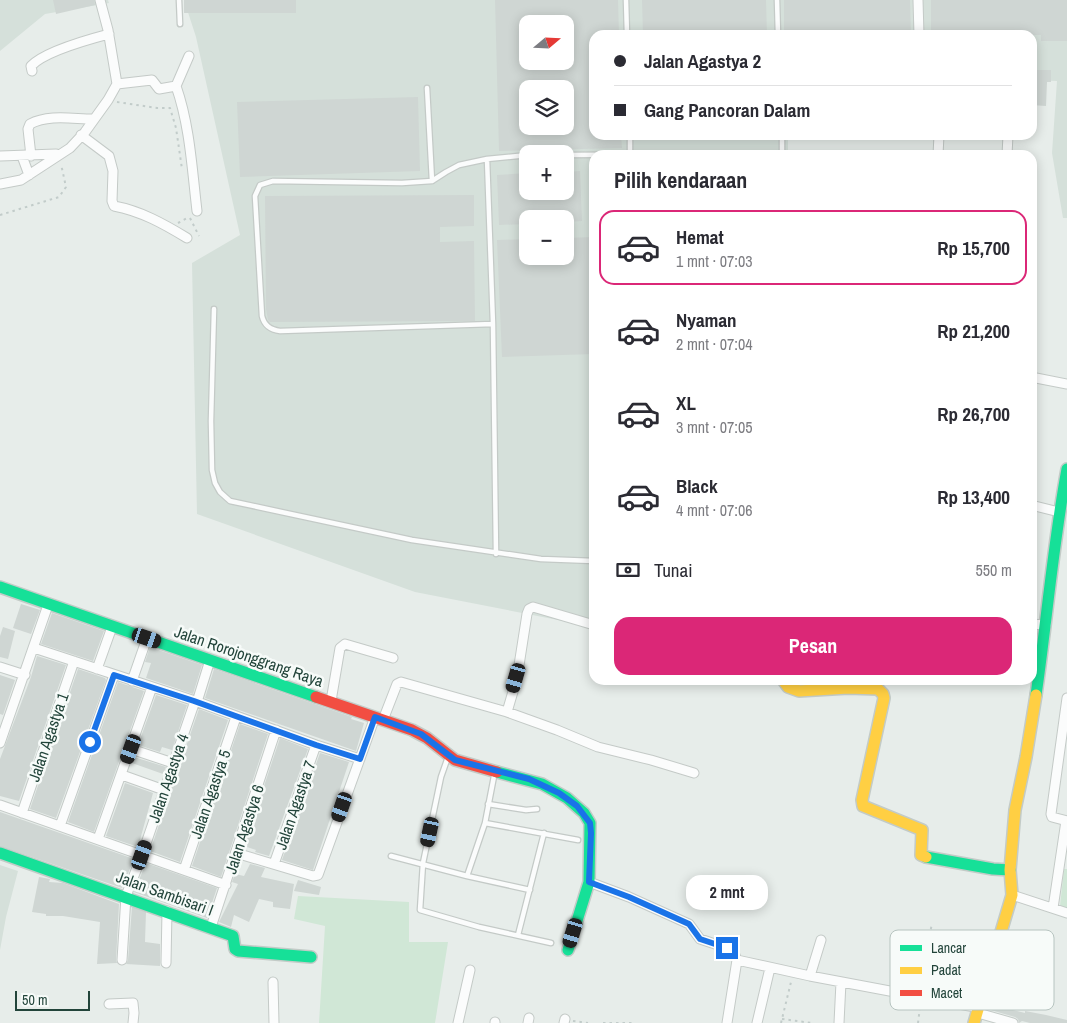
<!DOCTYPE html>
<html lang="id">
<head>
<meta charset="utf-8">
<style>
	body { margin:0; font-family:"Archivo Narrow",sans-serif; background:#f2f2f3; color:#2b2b33; height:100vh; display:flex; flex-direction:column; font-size:19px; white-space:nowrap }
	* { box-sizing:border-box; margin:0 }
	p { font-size:16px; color:#7c7c81 }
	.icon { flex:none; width:28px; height:28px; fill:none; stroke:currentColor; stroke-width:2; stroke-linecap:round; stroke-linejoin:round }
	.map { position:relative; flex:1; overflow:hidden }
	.panel { position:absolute; left:589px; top:150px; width:448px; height:535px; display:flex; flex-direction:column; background:#fff; border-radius:15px; box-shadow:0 2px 12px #0003 }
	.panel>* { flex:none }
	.top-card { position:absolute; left:589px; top:30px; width:448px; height:110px; border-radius:15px; box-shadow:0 2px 12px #0003; display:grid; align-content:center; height:110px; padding:0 25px; background:#fff }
	.needle { width:32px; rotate:71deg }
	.fabs { position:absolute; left:519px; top:15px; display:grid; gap:10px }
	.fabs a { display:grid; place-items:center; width:55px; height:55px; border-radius:10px; background:#fff; box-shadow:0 2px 12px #0003; font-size:25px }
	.scale { position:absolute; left:15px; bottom:12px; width:75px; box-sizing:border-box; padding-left:5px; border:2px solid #22443a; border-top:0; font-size:14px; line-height:18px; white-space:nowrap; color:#22443a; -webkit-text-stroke:4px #f7fbf9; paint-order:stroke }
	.end { position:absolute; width:22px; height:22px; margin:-11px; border:6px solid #1a73e8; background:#fff; box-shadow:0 0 0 2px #fff }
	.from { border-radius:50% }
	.bubble { position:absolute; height:35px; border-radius:15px; background:#fff; box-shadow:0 2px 12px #0003; font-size:16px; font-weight:700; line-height:35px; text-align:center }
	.car { position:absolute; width:15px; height:30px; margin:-15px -8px; border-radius:6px; box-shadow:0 0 4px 1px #0007; background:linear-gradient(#222 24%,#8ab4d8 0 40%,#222 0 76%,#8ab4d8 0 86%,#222 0) }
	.top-card b { display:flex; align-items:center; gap:18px; height:48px; font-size:19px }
	.top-card b+b { border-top:1px solid #e1e1e2 }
	.top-card i { width:12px; height:12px; background:#2b2b33 }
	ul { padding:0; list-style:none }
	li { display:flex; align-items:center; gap:15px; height:75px; margin:0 10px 8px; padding:0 15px; border:2px solid transparent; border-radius:15px }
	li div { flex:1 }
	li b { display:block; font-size:19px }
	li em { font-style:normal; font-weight:700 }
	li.on { border-color:#db2777 }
	li>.icon { width:45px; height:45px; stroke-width:1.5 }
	h2 { padding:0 25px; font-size:22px; line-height:60px }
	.pay { display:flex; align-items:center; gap:12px; height:55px; padding:0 25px; font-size:19px }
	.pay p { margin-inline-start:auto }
	.button { display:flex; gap:10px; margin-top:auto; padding:10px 25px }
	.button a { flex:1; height:58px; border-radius:15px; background:#db2777; color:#fff; font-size:20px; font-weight:700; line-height:58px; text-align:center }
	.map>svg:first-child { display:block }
	.built { fill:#d5e0da; fill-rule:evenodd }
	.green { fill:#d0e7d6 }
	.building { fill:#cfd6d3; fill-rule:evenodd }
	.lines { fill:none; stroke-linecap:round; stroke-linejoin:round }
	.lane-casing { stroke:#c4cac7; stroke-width:7 }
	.street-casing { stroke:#c4cac7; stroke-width:11 }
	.fast-casing { stroke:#c3cbc7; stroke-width:14 }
	.slow-casing { stroke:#c3cbc7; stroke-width:14 }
	.jam-casing { stroke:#c3cbc7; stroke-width:14 }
	.path { stroke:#c2ccca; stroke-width:2; stroke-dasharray:2.5 4; stroke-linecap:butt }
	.lane { stroke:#fbfcfc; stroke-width:4.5 }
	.street { stroke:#fbfcfc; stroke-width:9 }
	.fast { stroke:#16e098; stroke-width:11 }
	.slow { stroke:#ffcf43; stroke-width:11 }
	.jam { stroke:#f24e42; stroke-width:11 }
	.route { stroke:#1a73e8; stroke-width:6 }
	.labels { text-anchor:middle; stroke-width:5; stroke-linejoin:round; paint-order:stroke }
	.street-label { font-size:16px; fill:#22443a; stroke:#f7fbf9 }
	.key { fill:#f7fbf9; stroke:#b7c4c0; stroke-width:1 }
	.key-label { font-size:14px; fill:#22443a }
</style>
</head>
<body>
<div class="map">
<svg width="1067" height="1023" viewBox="0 0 1067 1023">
	<rect width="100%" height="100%" fill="#e7edea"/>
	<path class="built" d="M0 0H108L109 3 45 14 0 51Z
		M184 0H1067V218H1063L1052 153 1057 81 1031 80V35H594V135H788V155H594V627L415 592 197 514 192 263 240 235 196 37ZM528 24H565V61H528ZM528 89H565V126H528ZM528 154H565V191H528ZM528 219H565V256H528Z
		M0 865 18 871 6 917 0 950Z"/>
	<path class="green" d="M1064 869H1067V908L1060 906Z
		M298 896 409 902V942H448L435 1023H319L325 926 294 919Z"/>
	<path class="building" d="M53 0H94L95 5 56 14Z
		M184 0H296V13H184Z
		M495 0H618L619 35H594V135H621L622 148 499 151ZM528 24H565V61H528ZM528 89H565V126H528Z
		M642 0H766L767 35H643Z
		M784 0H910L911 35H784Z
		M931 0H1067V41H1041V35H931Z
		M1031 70H1051V82H1047L1046 106 1031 105Z
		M418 97 420 171 240 177 237 102Z
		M580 171 582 221 565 222V219H528V224L499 225 497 175 528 173V191H565V172Z
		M474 195V226L440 227V242L474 241 475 321 270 322 268 320 266 309 265 196Z
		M594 237V354L502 357 497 240 528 239V256H565V238Z
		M21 604 40 610 31 634 13 628Z
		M52 613 104 631 93 661 41 644Z
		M3 627 15 631 8 659 0 657V636Z
		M150 647 202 665 193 694 146 678 151 663 145 662Z
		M37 656 66 665 19 801 0 796V759L31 677Z
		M78 669 105 678 106 680 56 818 30 809Z
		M214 669 352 717 351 719 364 723 356 751 205 698Z
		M0 675 15 680 3 715 0 714Z
		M118 682 144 691 94 832 68 822Z
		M156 695 187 705 172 750 162 747 160 752 138 745Z
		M199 709 228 720 180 862 150 851Z
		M240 724 268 734 221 877 192 866Z
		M280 738 308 749 269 856 255 852 256 850 244 846Z
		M320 753 349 762 313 870 282 860Z
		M134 757 166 767 163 774 132 763Z
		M125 783 153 793 138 847 106 836Z
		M0 812 134 859 122 888 0 846Z
		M146 863 217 888 207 918 134 892Z
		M250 864 265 868 261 877 294 884 290 909 273 907V902L259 899 249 922 234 915 231 927 219 922 238 884 232 882 235 874 244 876Z
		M39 877 50 879 49 882 63 883 119 904 116 960 117 963 97 964 100 922 63 916H46V914L32 912Z
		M298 880 321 887 319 895 294 891Z
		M132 907 146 912 145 942 160 944V966L126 964 128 960Z
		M989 1004 1025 1013V1011L1046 1015 1067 1020V1023H1030L1022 1021 1019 1023 1018 1019 1015 1017 987 1009Z"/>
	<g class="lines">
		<g class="lane-casing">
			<path id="lane" d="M179 0 180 24
				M626 0 627 35
				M777 0 778 35
				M427 88 432 181
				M630 135V154
				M782 135V155
				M565 155 782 154
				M487 159 493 324 496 554
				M214 309 211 421 212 470 215 483 220 492 230 501 412 540 541 559 594 561
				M493 324 280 331C271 330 264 325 262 316L255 196 260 185 273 181 402 183 432 181 446 172 459 165 487 159 528 155
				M448 757 441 777 423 863 420 910 479 927 551 943
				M488 804 526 810 537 809
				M485 823 578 840
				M391 856 467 876 485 823 495 771
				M467 876 530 890
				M518 935 544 833"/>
		</g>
		<g class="street-casing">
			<path id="street" d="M918 0 919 35
				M189 56 176 86C190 126 192 169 197 211
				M32 71 31 66C44 52 90 39 109 34
				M117 84 152 80 159 89 176 86
				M81 135 109 156 113 171 112 201 114 206C141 211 164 224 187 238
				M938 155 939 135
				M1007 155 1008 135
				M0 156 56 154
				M22 156 29 175
				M31 156 28 129 30 124C49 114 73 119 93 119
				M0 184 21 180 70 148 85 132 108 100 117 84 108 30 100 0
				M1031 377 1067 384
				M1031 505 1059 512
				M1031 624 1046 625
				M34 648 195 701 316 745 360 759
				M0 667 25 675
				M97 669 112 627
				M132 681 147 638
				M1067 698 1051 814 1052 817 1067 821
				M331 701 340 648 345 644 393 658
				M197 702 210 660
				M507 712 517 678 527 614 529 609 533 607 594 625
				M383 720 397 684 401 682 507 712 557 730 598 747 651 760 694 773
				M0 743 48 605
				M131 749 173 763
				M122 775 164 790
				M0 805 226 885
				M22 813 74 661
				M60 826 114 675
				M98 839 152 687
				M236 853 313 876 318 875 375 717
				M274 864 316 745
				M184 870 236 717
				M589 882 629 897 689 924 700 939 727 948 734 953 737 960
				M1012 895 1067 913
				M1053 908 1066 821
				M211 927 276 730
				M122 960 126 896 142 855 195 701
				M737 960 810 976 980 1008
				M166 963 167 911
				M810 976 821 940
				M273 982 274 1023
				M109 1004 133 1003 134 1013 133 1023
				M978 1013 1013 1023
				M458 1023 470 970
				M495 1023V1022
				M528 1023 529 1018
				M564 1023 565 1019
				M727 1023 737 960
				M757 1023 770 968
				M839 1023 841 982"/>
		</g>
		<g class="fast-casing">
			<path id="fast" d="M0 587 316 697
				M1036 695C1047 619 1053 544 1067 469
				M497 772 542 784 567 798 584 813 590 823 589 882 568 950
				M0 853 233 936 235 949 238 951 311 957
				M926 857 993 869 1010 870"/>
		</g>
		<g class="slow-casing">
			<path id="slow" d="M783 680 788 687 799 691 848 688 878 689 883 694 884 698 862 800 863 806 922 830 921 855 926 857
				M974 1023 1012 895 1010 870 1015 810 1026 757 1036 695"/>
		</g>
		<g class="jam-casing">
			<path id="jam" d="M316 697 412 730 427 738 455 760 497 772"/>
		</g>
		<path class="path" d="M117 102 157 108H170L176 128 182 169
			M0 215 59 197 66 187 61 164
			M190 218 199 236
			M178 223 189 217
			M922 987 925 960 932 923
			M782 1019 812 1023
			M573 1021 588 1023
			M603 1023H635
			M781 1023 791 982
			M918 1023 920 1007"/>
		<use href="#lane" class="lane"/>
		<use href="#street" class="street"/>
		<use href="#fast" class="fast"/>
		<use href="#slow" class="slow"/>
		<use href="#jam" class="jam"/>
	</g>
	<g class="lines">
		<path class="route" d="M90 742 114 675 194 701 316 745 360 759 375 717 421 734 455 760 529 779 559 793 577 806 590 823 591 833 589 882 629 897 689 924 700 939 727 948"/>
	</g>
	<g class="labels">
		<g class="street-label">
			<text transform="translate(249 656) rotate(19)" y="6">Jalan Rorojonggrang Raya</text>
			<text transform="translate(48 737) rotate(-71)" y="6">Jalan Agastya 1</text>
			<text transform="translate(168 778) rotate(-71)" y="6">Jalan Agastya 4</text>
			<text transform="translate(210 794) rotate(-71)" y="6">Jalan Agastya 5</text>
			<text transform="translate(295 805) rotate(-71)" y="6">Jalan Agastya 7</text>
			<text transform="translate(244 829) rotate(-72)" y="6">Jalan Agastya 6</text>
			<text transform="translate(165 893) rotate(20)" y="6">Jalan Sambisari I</text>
		</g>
	</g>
	<rect x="890" y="930" width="164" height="80" rx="8" class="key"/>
	<rect x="900" y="945" width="22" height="6" fill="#16e098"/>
	<rect x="900" y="967" width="22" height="7" fill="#ffcf43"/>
	<rect x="900" y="990" width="22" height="6" fill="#f24e42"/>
	<g class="key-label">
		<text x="931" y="953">Lancar</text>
		<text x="931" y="975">Padat</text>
		<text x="931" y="998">Macet</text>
	</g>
</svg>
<div class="fabs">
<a><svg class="needle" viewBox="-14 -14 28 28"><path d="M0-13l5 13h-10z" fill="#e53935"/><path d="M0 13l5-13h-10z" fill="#7c7c81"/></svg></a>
<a><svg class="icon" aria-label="layers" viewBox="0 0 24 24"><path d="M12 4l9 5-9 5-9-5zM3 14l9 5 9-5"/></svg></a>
<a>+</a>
<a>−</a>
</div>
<div class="scale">50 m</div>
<i class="end from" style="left:90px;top:742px"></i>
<i class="end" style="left:727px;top:948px"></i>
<div class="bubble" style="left:686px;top:875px;width:82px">2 mnt</div>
<i class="car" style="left:147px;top:638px;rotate:109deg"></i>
<i class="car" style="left:516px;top:678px;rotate:196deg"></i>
<i class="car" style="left:131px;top:749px;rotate:200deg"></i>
<i class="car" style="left:342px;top:807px;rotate:199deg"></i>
<i class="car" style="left:430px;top:832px;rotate:192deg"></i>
<i class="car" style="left:142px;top:855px;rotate:19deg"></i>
<i class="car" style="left:573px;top:933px;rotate:197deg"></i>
<div class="top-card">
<b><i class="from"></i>Jalan Agastya 2</b>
<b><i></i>Gang Pancoran Dalam</b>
</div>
<section class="panel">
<h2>Pilih kendaraan</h2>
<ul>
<li class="on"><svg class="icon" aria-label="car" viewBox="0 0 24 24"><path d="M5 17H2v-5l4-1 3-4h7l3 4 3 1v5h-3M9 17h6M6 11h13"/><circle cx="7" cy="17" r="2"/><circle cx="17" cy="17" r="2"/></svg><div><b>Hemat</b><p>1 mnt · 07:03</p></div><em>Rp 15,700</em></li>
<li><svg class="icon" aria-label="car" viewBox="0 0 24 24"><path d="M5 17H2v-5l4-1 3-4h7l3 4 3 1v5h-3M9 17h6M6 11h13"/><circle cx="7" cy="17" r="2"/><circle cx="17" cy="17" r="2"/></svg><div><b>Nyaman</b><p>2 mnt · 07:04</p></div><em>Rp 21,200</em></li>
<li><svg class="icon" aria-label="car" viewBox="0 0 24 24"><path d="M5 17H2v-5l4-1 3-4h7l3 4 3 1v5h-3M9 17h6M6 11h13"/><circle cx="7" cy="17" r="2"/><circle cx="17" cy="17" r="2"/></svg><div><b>XL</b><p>3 mnt · 07:05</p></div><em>Rp 26,700</em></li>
<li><svg class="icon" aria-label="car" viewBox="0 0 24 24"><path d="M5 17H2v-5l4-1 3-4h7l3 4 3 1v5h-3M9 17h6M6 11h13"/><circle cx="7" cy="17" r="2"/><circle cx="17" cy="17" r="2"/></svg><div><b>Black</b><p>4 mnt · 07:06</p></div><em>Rp 13,400</em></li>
</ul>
<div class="pay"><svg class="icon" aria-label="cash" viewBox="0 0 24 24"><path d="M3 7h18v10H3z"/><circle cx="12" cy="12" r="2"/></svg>Tunai<p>550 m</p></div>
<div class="button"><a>Pesan</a></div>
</section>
</div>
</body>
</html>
